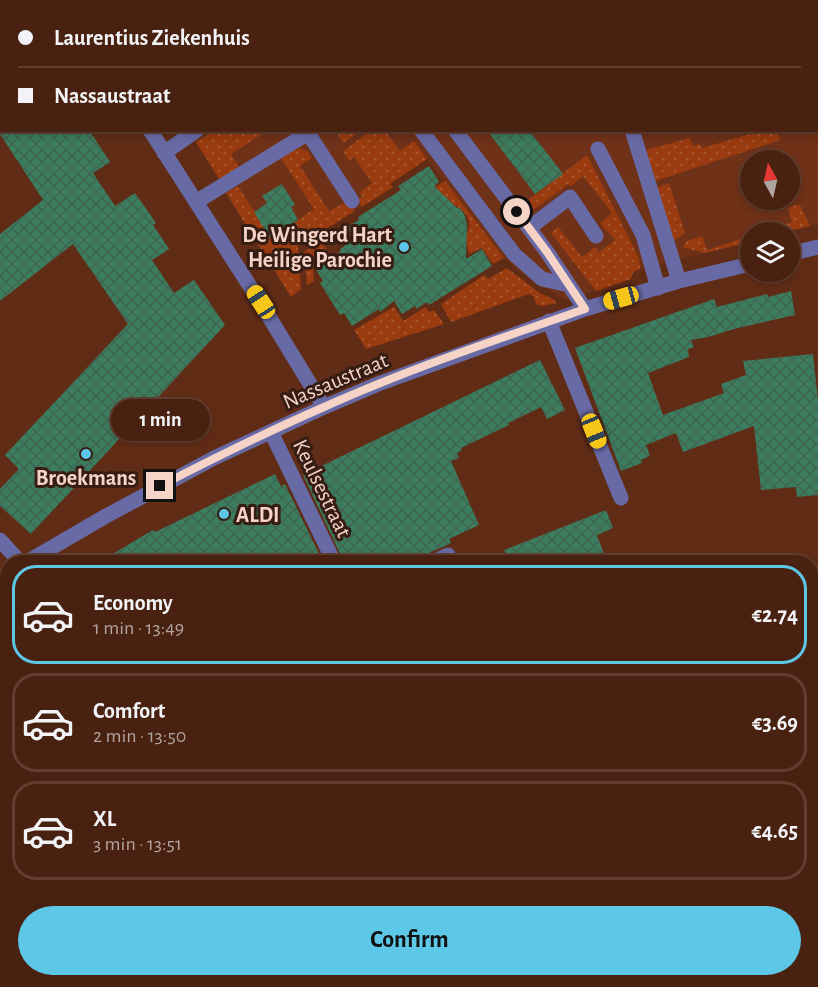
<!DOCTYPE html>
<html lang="en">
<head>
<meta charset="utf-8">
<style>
	body { margin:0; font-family:"Alegreya Sans",sans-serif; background:#532e1e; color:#f1f3f6; height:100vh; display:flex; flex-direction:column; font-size:22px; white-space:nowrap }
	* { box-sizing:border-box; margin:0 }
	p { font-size:20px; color:#b1a39f }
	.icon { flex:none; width:33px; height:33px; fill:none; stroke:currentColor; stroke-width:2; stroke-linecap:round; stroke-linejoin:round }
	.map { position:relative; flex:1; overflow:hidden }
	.drawer { position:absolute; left:0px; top:555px; width:819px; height:432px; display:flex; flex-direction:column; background:#492110; border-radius:24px 24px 0 0; box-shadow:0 3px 9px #0003,0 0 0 2px #613e30 }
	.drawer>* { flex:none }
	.top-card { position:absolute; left:0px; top:0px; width:819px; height:132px; box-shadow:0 3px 9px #0003,0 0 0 2px #613e30; display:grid; align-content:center; height:132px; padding:0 18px; background:#492110 }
	.needle { width:39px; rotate:352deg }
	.controls { position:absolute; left:740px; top:150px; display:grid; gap:12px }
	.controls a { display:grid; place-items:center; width:60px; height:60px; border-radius:50%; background:#492110; box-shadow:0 3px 9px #0003,0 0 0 2px #613e30; font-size:30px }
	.end { position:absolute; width:27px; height:27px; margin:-14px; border:8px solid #f6d3c7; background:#111; box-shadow:0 0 0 3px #111 }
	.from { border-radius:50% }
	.bubble { position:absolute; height:42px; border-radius:21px; background:#492110; box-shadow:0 3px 9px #0003,0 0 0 2px #613e30; font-size:20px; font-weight:700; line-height:42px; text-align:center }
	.car { position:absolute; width:18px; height:36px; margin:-18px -9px; border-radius:8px; box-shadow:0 0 4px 2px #0007; background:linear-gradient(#f5c518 24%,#345 0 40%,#f5c518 0 76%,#345 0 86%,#f5c518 0) }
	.top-card b { display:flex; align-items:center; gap:21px; height:57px; font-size:22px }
	.top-card b+b { border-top:2px solid #613e30 }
	.top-card i { width:15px; height:15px; background:#f1f3f6 }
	ul { padding:10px 0 0; list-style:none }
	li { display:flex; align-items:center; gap:18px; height:99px; margin:0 12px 9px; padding:0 6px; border:3px solid #613e30; border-radius:24px }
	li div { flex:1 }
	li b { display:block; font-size:22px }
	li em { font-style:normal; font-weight:700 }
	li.current { border-color:#5dc7e8 }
	li>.icon { width:54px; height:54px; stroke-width:1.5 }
	.action { display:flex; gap:12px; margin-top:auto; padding:12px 18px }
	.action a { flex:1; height:69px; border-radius:36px; background:#5dc7e8; color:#111; font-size:24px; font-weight:700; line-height:69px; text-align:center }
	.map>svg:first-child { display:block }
	.built { fill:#6f3118; fill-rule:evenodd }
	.grass { fill:url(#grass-dots) }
	.building { fill:url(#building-cross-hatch) }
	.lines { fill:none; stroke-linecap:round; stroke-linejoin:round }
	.minor { stroke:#686aa5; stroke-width:15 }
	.route { stroke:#f6d3c7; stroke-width:8 }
	.poi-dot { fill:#5dc7e8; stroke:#361d14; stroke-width:2 }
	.labels { text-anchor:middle; stroke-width:6; stroke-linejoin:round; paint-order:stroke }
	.poi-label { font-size:22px; font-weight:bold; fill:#f6d3c7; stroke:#361d14; text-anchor:end }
	.street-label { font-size:22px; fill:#f6d3c7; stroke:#361d14 }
</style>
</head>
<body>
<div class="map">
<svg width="818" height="987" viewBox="0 0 818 987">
	<defs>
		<pattern id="grass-dots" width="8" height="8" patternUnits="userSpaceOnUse" patternTransform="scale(1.5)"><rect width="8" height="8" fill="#993b0f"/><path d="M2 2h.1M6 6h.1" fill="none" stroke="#a85630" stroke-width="1.8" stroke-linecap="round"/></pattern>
		<pattern id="building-cross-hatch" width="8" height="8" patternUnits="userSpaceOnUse" patternTransform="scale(1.5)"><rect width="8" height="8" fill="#3b7e5f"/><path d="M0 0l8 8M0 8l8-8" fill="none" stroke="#416551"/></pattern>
	</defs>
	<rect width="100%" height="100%" fill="#612c16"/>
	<path class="built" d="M102 0H818V224L786 232H750V242L640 269 633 272 631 279 565 300 525 276 504 258 427 159 390 184 393 187 269 264 189 131 818 130V2ZM750 160H789V200H750Z"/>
	<path class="grass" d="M263 130 264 133 231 154 239 168 220 180 196 142 215 131Z
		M336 131H361L343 143Z
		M370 131H385L400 151 414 141 427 159 390 184 393 187 362 207 357 200 362 197 360 192 372 183 354 157 349 161 343 151Z
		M761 131H777L780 140 655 181 646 150 690 138 693 146 700 144 702 148Z
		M299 148 307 151 312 158 300 166 329 211 344 203 346 206 351 204 355 211 298 246 301 289 291 297 226 193 238 186 271 238 314 209 281 158Z
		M587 155 630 240 639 259 640 269 633 272 631 279 596 291 551 233 558 227 582 257 595 247 599 252 615 240 600 223 612 213 583 176 571 186 568 184 535 209 528 210 523 204Z
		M445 181 504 258 493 264 482 248 469 254 467 244 464 239C482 209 447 203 427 192Z
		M669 183 685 233 673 241 656 188Z
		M795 205H800L810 226 786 232H760L792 222 788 208Z
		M702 236 707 250 750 236V242L704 253 683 247 687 241Z
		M321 241 331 256 313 267 314 281 307 285 304 252Z
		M507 268 540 293 555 300 556 303 543 306 536 304 534 297 529 294 451 322 441 304 484 275 488 279Z
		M394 307 403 321 426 307 429 312 434 310 444 324 366 349 354 330Z
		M812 971 818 972V987H803V984L793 983 788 980H812Z"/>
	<path class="building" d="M0 130H89L110 162 93 173 115 206 135 193 156 223 153 225 169 249 152 260 174 293 194 280 225 325 31 534 0 506V489L19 469 5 455 128 324 73 244 0 301V234L43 200 0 134Z
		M487 130H529L563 174 535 194Z
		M429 166 439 182 434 186 457 208 461 209 465 216 467 225 466 259 482 249 492 266 429 305 427 302 416 309 415 306 402 314 394 301 380 312 379 309 352 326 344 313 340 315 320 283 323 281 315 268 341 251 340 249 355 239 347 227 359 220 358 217 401 190 398 186Z
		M282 184 295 205 291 207 298 220 270 238 254 212 267 203 262 196Z
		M791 291 795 315 734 329 708 337 691 340 694 347 688 349 689 357 648 373 663 415 724 393 721 384 746 375 743 361 813 354 818 401V495L797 497 796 487 761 490 754 426 683 452 676 433 646 445 650 456 641 460 642 463 621 471 575 348 714 299 717 307 767 294 768 297Z
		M540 360 565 410 547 419 541 407 508 423 509 425 461 448 462 450 457 453 459 458 451 461 479 525 449 539 451 543 429 553 418 562H344L303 475Z
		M275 474 281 486 285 484 323 562H99L153 530 155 532Z
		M606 510 613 528 597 535 607 562H509L504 550Z"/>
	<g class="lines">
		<path class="minor" d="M60 0 61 2
			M109 2 111 0
			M150 130 260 302 324 407
			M421 130 514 254 542 279 569 285
			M455 130 547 252 585 309
			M632 130 679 281
			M598 149 643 235 658 288
			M164 153 197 130
			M196 202 308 133 352 201
			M529 228 570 197 596 236
			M789 254 818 247
			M549 321 621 498
			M271 432 334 562
			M0 540 20 562
			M27 562 106 516 214 458 324 407 378 384 585 309 679 281 750 264
			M433 562 448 555
			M0 584 8 578
			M812 627H818
			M0 958 8 966
			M812 964H818
			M20 980 27 987
			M366 980 372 987
			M617 980 623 987
			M143 987 153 980
			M770 987 772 980"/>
	</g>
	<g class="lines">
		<path class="route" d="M160 486C214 458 269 431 324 407 409 369 498 339 585 309L547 252 517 212"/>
	</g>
	<g class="poi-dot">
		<circle cx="404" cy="247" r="6"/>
		<circle cx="86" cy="454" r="6"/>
		<circle cx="224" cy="514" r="6"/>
	</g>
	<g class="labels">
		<g class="poi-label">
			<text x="392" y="242">De Wingerd Hart<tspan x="392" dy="25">Heilige Parochie</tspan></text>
			<text x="86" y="485" text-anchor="middle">Broekmans</text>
			<text x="236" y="522" text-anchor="start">ALDI</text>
		</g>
		<g class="street-label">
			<text transform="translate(335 380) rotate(-23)" y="8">Nassaustraat</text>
			<text transform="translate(323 488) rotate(64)" y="8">Keulsestraat</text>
		</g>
	</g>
</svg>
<div class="controls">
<a><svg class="needle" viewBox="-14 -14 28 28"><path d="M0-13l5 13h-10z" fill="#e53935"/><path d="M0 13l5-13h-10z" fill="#b1a39f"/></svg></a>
<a><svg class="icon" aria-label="layers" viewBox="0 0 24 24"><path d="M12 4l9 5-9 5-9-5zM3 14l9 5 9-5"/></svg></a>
</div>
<i class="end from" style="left:517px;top:212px"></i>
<i class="end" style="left:160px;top:486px"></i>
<div class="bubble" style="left:111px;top:399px;width:99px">1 min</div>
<i class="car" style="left:621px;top:298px;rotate:254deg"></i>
<i class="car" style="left:261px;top:302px;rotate:327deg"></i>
<i class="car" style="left:594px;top:431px;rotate:158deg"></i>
<div class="top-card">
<b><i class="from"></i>Laurentius Ziekenhuis</b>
<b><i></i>Nassaustraat</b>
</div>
<section class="drawer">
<ul>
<li class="current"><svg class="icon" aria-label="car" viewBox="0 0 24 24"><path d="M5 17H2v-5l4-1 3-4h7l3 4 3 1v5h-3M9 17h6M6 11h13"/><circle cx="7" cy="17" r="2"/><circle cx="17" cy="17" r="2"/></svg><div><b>Economy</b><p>1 min · 13:49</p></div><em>€2.74</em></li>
<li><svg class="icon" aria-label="car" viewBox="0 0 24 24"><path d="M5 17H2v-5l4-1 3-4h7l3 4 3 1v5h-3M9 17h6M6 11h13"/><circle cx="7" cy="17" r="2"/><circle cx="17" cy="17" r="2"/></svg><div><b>Comfort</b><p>2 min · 13:50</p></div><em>€3.69</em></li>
<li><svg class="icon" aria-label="car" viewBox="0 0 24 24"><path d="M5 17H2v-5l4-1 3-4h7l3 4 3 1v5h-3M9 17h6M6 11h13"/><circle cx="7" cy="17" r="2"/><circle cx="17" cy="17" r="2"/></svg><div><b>XL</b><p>3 min · 13:51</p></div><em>€4.65</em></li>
</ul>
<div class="action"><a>Confirm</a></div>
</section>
</div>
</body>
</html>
